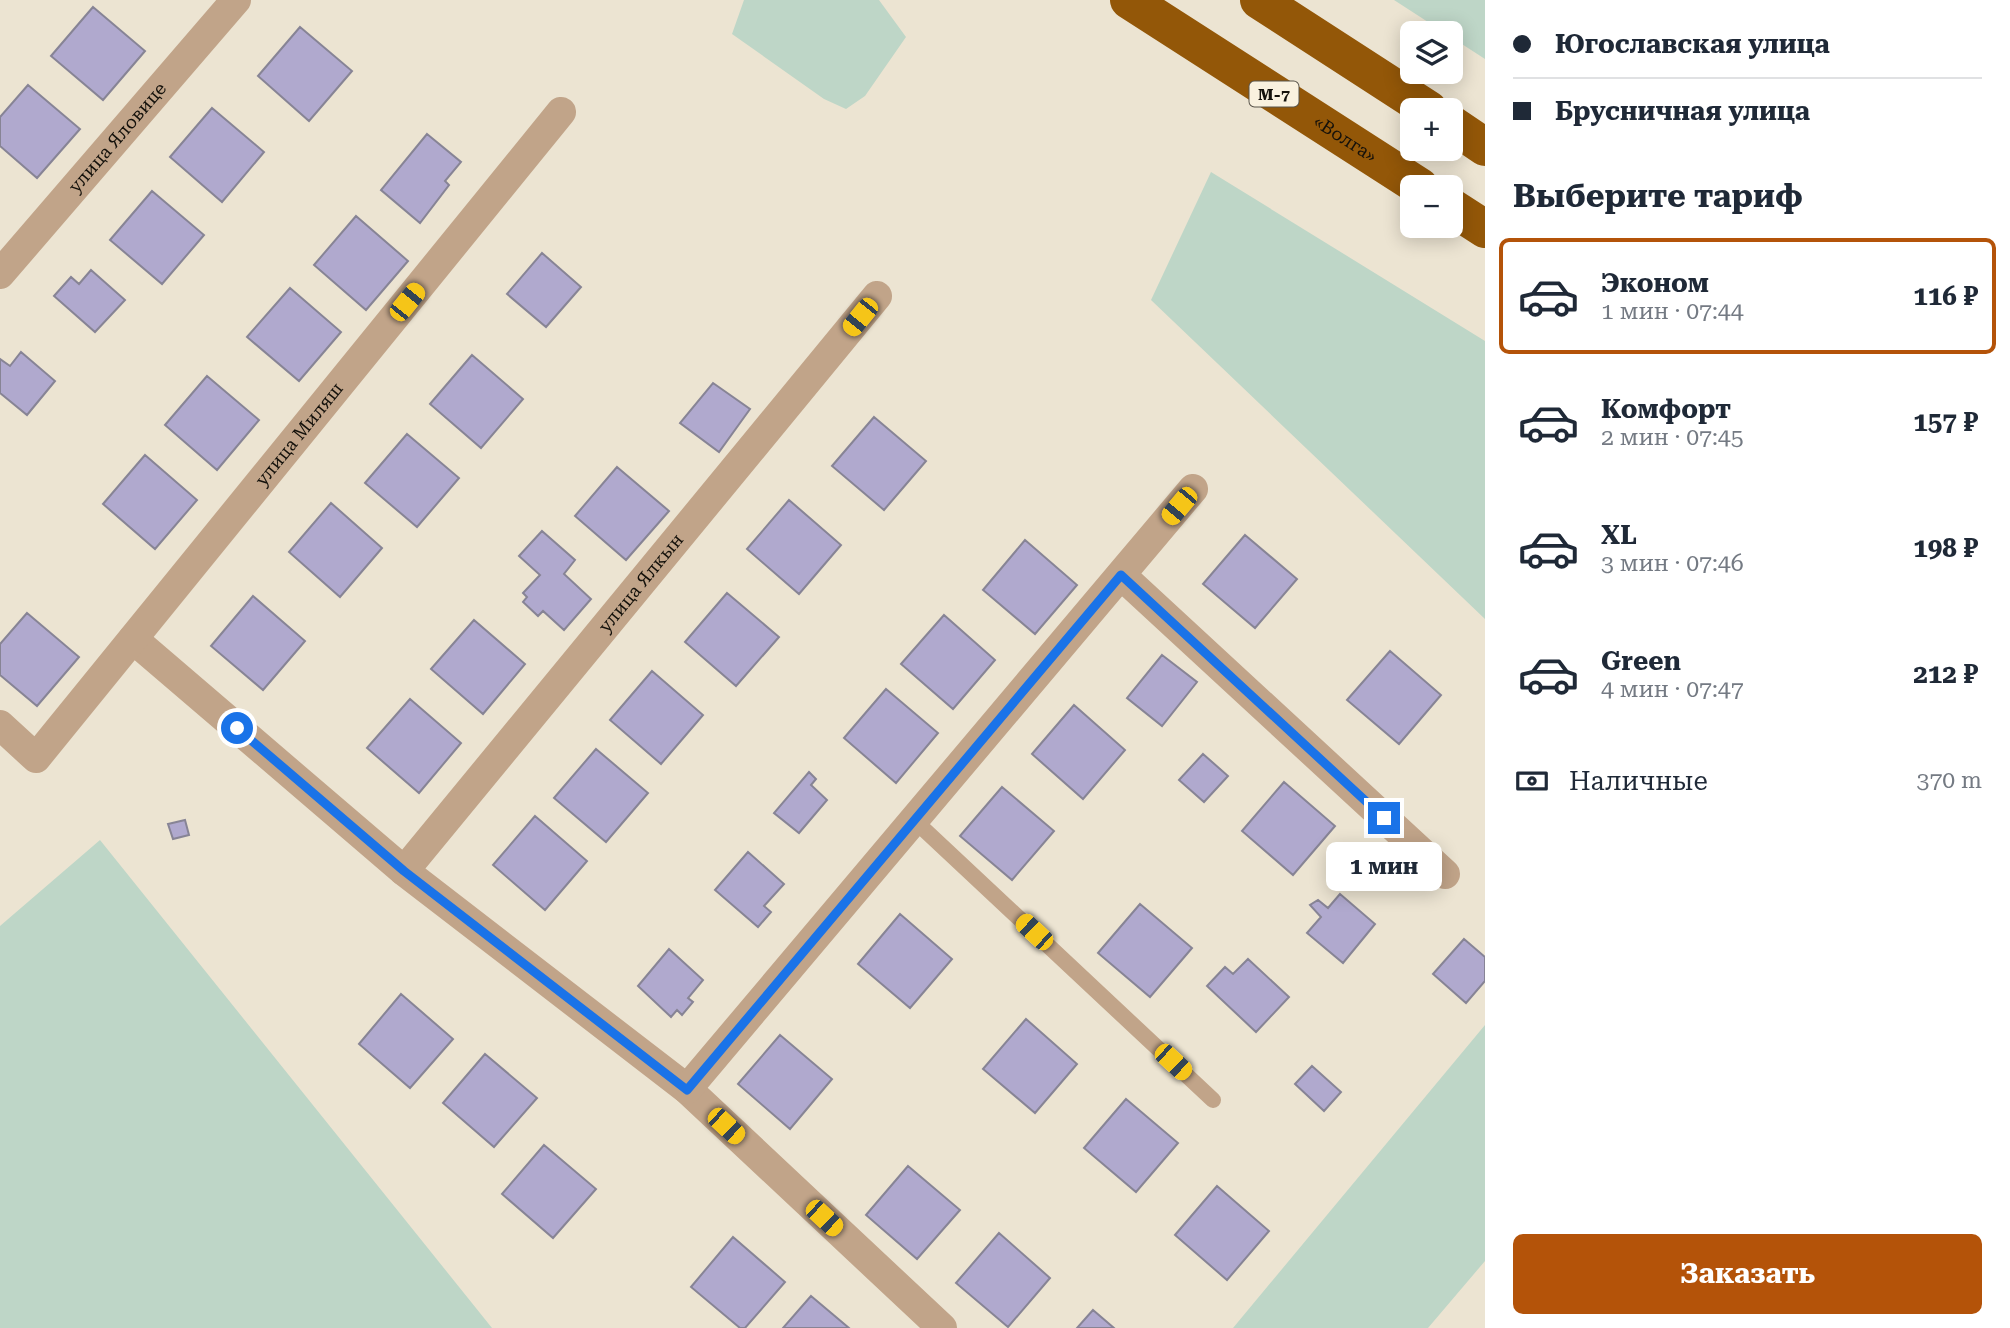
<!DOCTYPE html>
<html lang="ru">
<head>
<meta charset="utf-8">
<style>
	body { margin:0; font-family:"Roboto Serif",serif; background:#f6f6f7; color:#1f2937; height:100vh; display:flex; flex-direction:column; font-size:26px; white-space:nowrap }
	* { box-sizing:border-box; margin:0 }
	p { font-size:23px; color:#747a83 }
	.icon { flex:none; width:38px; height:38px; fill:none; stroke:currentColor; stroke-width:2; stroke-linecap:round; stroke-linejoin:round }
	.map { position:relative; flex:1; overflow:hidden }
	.side { display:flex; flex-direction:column; background:#fff; width:525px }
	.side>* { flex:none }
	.hud { display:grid; align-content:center; height:154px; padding:0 28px; background:#fff }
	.tools { position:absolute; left:1400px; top:21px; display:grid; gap:14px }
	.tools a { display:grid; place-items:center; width:63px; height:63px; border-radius:10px; background:#fff; box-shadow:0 4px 18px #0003; font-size:35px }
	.end { position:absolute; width:32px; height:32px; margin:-16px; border:9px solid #1a73e8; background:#fff; box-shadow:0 0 0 4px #fff }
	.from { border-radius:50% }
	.bubble { position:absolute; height:49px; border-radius:10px; background:#fff; box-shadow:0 4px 18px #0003; font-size:23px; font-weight:700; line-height:49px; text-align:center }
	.car { position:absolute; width:21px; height:42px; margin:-21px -10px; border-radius:9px; box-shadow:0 0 5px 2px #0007; background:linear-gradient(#f5c518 24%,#345 0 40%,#f5c518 0 76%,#345 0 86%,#f5c518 0) }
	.hud b { display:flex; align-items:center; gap:24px; height:66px; font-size:26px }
	.hud b+b { border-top:2px solid #e0e1e3 }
	.hud i { width:18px; height:18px; background:#1f2937 }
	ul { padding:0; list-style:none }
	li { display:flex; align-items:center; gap:21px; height:116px; margin:0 14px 10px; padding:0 14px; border:4px solid transparent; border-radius:10px }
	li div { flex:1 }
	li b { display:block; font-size:26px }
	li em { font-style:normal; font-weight:700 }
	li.current { border-color:#b45309 }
	li>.icon { width:63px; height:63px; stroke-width:1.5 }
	h2 { padding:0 28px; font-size:32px; line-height:84px }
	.pay { display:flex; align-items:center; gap:18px; height:77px; padding:0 28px; font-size:26px }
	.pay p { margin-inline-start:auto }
	.action { display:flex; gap:14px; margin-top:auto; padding:14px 28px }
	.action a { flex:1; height:80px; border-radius:10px; background:#b45309; color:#fff; font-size:28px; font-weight:700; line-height:80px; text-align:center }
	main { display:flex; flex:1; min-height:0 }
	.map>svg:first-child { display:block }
	.green { fill:#bed6c7 }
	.building { fill:#b0a9ce; stroke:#878495; stroke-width:2 }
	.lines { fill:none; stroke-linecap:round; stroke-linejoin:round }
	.lane { stroke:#c1a489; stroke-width:16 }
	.street { stroke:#c1a489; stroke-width:30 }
	.highway { stroke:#935708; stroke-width:38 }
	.route { stroke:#1a73e8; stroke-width:9 }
	.labels { text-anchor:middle; stroke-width:5; stroke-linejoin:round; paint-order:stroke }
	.shield { fill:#f9f1df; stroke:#59544b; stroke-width:2 }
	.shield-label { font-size:16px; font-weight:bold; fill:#14110b }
	.street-label { font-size:18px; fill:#14110b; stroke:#f9f1df }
</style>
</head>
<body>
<main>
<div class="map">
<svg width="1485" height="1328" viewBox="0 0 1485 1328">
	<rect width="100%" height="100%" fill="#ece4d2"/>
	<path class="green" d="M744 0H879L906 37 865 96 846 109 824 99 732 34Z
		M1394 0H1485V59L1451 37V33H1445Z
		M1211 172 1485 341V619L1151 300Z
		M100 840 492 1328H0V926Z
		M1485 1025V1261L1428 1328H1233Z"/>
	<path class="building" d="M93 7 145 51 103 100 51 56Z
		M300 27 352 71 309 121 258 76Z
		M28 85 80 129 37 178 0 146V117Z
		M212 108 264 152 222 202 170 157Z
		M427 134 461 162 445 181 449 185 420 223 381 190Z
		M152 191 204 235 162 284 110 240Z
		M356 216 408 261 366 310 314 265Z
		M542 253 581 287 546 327 507 294Z
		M91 270 125 300 95 332 54 296 71 277 79 284Z
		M290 288 341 332 299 381 247 337Z
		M21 352 55 381 27 415 0 393V359L10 366Z
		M472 355 523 399 481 448 430 404Z
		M207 376 259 420 217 470 165 425Z
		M713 383 750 409 719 452 680 423Z
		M874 417 926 461 884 510 832 466Z
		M407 434 459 478 417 527 365 483Z
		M145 455 197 500 155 549 103 504Z
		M617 467 669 511 626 560 575 516Z
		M789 500 841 545 799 594 747 549Z
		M331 503 382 548 340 597 289 552Z
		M542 531 575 560 564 574 591 599 564 630 543 611 538 616 523 602 527 597 523 593 540 575 519 556Z
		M1245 535 1297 579 1255 628 1203 584Z
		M1025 540 1077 585 1035 634 983 590Z
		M727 593 779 637 736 686 685 642Z
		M253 596 305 641 263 690 211 646Z
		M27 613 79 657 37 706 0 675V644Z
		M944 615 995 660 953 709 901 664Z
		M474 620 525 664 483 714 431 669Z
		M1390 651 1441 695 1399 744 1347 700Z
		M1162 655 1197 682 1162 726 1127 698Z
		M652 671 703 715 661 764 610 720Z
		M886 689 938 733 896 783 844 738Z
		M410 699 461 743 419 793 367 748Z
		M1074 705 1125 750 1083 799 1032 754Z
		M596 749 648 793 606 842 554 798Z
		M1203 754 1228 776 1204 802 1179 780Z
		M809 772 816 779 811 785 827 800 799 833 774 813Z
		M1284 782 1335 826 1293 875 1242 831Z
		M1002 787 1054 831 1012 880 960 836Z
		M535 816 587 861 545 910 493 865Z
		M185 820 189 835 173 839 168 824Z
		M748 852 784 884 764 906 771 912 758 927 715 890Z
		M1340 894 1375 924 1343 963 1307 933 1321 917 1310 905 1318 900 1328 908Z
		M1140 904 1192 948 1150 997 1098 953Z
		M900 914 952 959 910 1008 858 964Z
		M1464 939 1485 957V981L1466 1003 1433 974Z
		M669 949 703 980 688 998 693 1002 682 1015 677 1010 671 1017 638 986Z
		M1248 959 1289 997 1256 1032 1207 986 1225 967 1233 974Z
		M401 994 453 1039 410 1088 359 1044Z
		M1026 1019 1077 1064 1035 1113 983 1069Z
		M780 1035 832 1079 790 1129 738 1084Z
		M485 1054 537 1098 494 1147 443 1103Z
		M1312 1066 1341 1092 1324 1111 1295 1084Z
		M1126 1099 1178 1143 1136 1192 1084 1148Z
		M544 1145 596 1189 553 1238 502 1194Z
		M908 1166 960 1210 917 1259 866 1215Z
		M1217 1186 1269 1231 1227 1280 1175 1235Z
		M999 1233 1050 1278 1008 1327 956 1283Z
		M733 1237 785 1282 745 1328H740L691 1287Z
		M811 1296 849 1328H783Z
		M1093 1310 1114 1328H1077Z"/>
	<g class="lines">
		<path class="lane" d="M914 820 1213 1100"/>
		<g class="street">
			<path id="s1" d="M0 274 236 0"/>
			<path d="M1121 575 1445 874"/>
			<path d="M133 639 404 871 687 1089 942 1328"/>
			<path id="s2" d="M0 725 36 758 561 112"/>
			<path id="s3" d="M404 871 877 296"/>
			<path d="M687 1089 1193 489"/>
		</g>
		<g class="highway">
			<path id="s4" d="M1129 0 1420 187"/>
			<path d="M1259 0 1429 110"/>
			<path d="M1451 124 1485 147"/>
			<path d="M1451 207 1485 229"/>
		</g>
	</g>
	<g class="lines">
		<path class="route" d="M237 728 404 871 687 1090 1121 575 1384 818"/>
	</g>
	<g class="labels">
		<rect class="shield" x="1249.5" y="81.5" width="49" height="25" rx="5"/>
		<g class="shield-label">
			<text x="1274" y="100">М-7</text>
		</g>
		<g class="street-label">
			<text dy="6" stroke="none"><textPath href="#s1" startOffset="180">улица Яловице</textPath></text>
			<text dy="6" stroke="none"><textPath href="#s4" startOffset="257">«Волга»</textPath></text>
			<text dy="6" stroke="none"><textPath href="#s2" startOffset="466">улица Миляш</textPath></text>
			<text dy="6" stroke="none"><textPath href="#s3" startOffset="373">улица Ялкын</textPath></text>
		</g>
	</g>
</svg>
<div class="tools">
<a><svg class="icon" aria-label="layers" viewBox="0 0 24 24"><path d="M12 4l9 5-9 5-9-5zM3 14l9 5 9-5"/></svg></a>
<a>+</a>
<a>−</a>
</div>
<i class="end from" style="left:237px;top:728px"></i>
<i class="end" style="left:1384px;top:818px"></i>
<div class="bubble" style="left:1326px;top:842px;width:116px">1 мин</div>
<i class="car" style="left:407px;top:302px;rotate:39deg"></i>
<i class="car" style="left:860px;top:317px;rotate:219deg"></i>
<i class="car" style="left:1179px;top:506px;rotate:220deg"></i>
<i class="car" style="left:1034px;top:932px;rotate:313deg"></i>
<i class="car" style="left:1173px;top:1062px;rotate:133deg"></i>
<i class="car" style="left:726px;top:1126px;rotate:133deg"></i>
<i class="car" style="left:824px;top:1218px;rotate:133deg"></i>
</div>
<section class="side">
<div class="hud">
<b><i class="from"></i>Югославская улица</b>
<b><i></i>Брусничная улица</b>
</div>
<h2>Выберите тариф</h2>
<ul>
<li class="current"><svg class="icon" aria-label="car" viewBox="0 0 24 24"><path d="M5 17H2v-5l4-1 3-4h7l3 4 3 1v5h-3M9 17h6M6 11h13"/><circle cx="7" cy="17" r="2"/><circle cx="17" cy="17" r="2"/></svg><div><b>Эконом</b><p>1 мин · 07:44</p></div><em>116 ₽</em></li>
<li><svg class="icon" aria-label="car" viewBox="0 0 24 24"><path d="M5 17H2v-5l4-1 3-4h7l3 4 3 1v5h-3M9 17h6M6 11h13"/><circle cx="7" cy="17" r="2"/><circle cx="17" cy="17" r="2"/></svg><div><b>Комфорт</b><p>2 мин · 07:45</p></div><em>157 ₽</em></li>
<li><svg class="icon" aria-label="car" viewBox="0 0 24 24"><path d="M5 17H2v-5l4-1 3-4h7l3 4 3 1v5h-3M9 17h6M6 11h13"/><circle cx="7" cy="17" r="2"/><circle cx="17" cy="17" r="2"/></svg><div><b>XL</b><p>3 мин · 07:46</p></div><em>198 ₽</em></li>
<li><svg class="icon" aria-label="car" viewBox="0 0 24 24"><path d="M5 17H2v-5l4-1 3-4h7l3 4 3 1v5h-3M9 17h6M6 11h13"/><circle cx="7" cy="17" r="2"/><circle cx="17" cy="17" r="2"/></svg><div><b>Green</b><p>4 мин · 07:47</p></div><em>212 ₽</em></li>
</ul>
<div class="pay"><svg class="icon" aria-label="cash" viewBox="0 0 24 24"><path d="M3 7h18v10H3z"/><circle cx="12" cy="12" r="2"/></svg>Наличные<p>370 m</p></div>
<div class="action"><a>Заказать</a></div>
</section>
</main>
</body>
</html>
